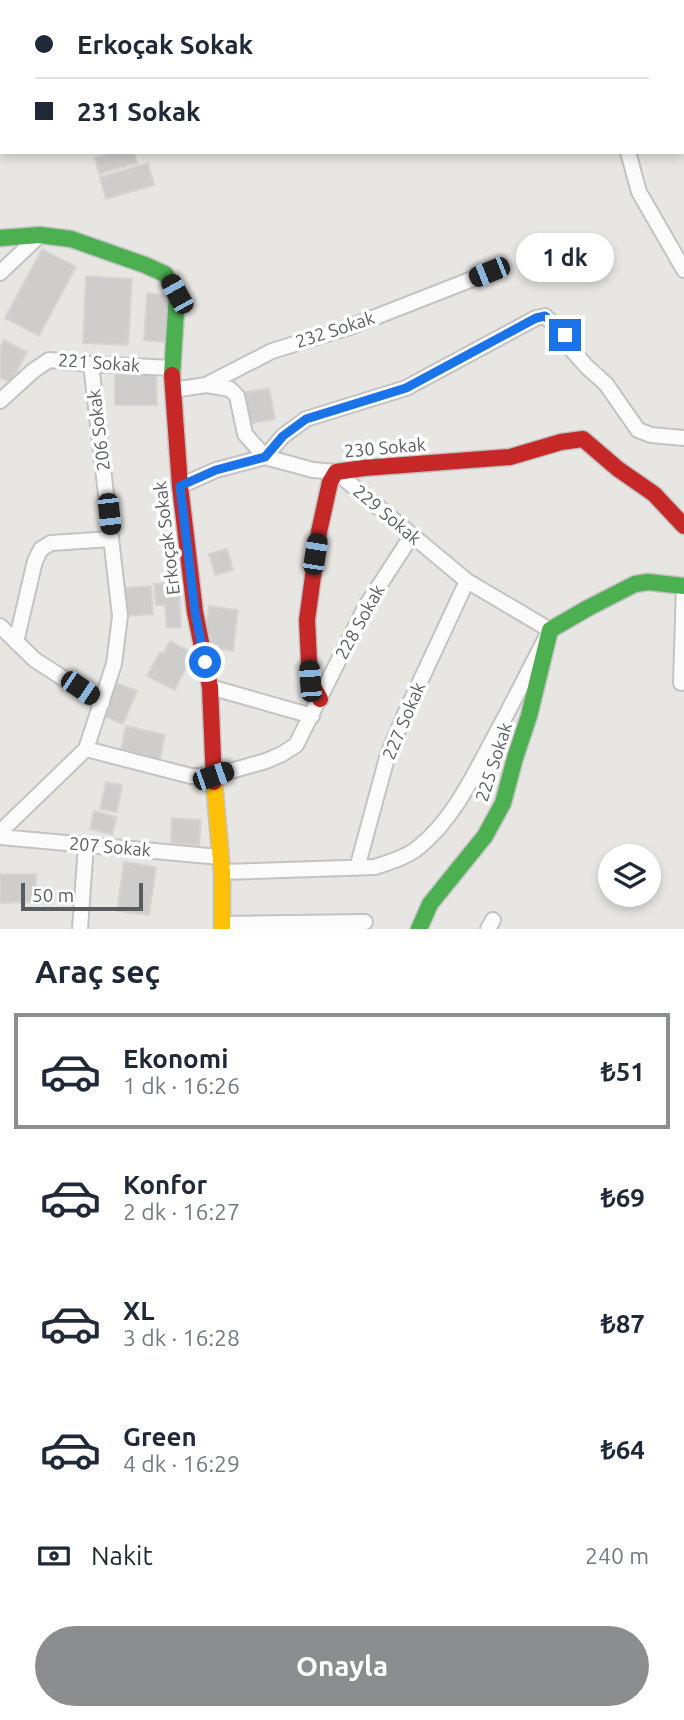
<!DOCTYPE html>
<html lang="tr">
<head>
<meta charset="utf-8">
<style>
	body { margin:0; font-family:Ubuntu,sans-serif; background:#f2f2f3; color:#1f2937; height:100vh; display:flex; flex-direction:column; font-size:26px; white-space:nowrap }
	* { box-sizing:border-box; margin:0 }
	p { font-size:23px; color:#747a83 }
	.icon { flex:none; width:38px; height:38px; fill:none; stroke:currentColor; stroke-width:2; stroke-linecap:round; stroke-linejoin:round }
	.map { position:relative; height:929px; overflow:hidden }
	.drawer { display:flex; flex-direction:column; background:#fff; flex:1 }
	.drawer>* { flex:none }
	.top-card { position:absolute; left:0px; top:0px; width:684px; height:154px; box-shadow:0 4px 10px #0003; display:grid; align-content:center; height:154px; padding:0 35px; background:#fff }
	.buttons { position:absolute; left:598px; top:844px; display:grid; gap:14px }
	.buttons a { display:grid; place-items:center; width:63px; height:63px; border-radius:50%; background:#fff; box-shadow:0 4px 10px #0003; font-size:35px }
	.scale { position:absolute; left:21px; bottom:18px; width:122px; box-sizing:border-box; padding-left:7px; border:4px solid #595d60; border-top:0; font-size:19px; line-height:24px; white-space:nowrap; color:#595d60; -webkit-text-stroke:5px #fff; paint-order:stroke }
	.end { position:absolute; width:32px; height:32px; margin:-16px; border:9px solid #1a73e8; background:#fff; box-shadow:0 0 0 4px #fff }
	.from { border-radius:50% }
	.bubble { position:absolute; height:49px; border-radius:24px; background:#fff; box-shadow:0 4px 10px #0003; font-size:23px; font-weight:700; line-height:49px; text-align:center }
	.car { position:absolute; width:21px; height:42px; margin:-21px -10px; border-radius:9px; box-shadow:0 0 5px 2px #0007; background:linear-gradient(#222 24%,#8ab4d8 0 40%,#222 0 76%,#8ab4d8 0 86%,#222 0) }
	.top-card b { display:flex; align-items:center; gap:24px; height:66px; font-size:26px }
	.top-card b+b { border-top:2px solid #e0e1e3 }
	.top-card i { width:18px; height:18px; background:#1f2937 }
	ul { padding:0; list-style:none }
	li { display:flex; align-items:center; gap:21px; height:116px; margin:0 14px 10px; padding:0 21px; border:4px solid transparent; border-radius:0px }
	li div { flex:1 }
	li b { display:block; font-size:26px }
	li em { font-style:normal; font-weight:700 }
	li.active { border-color:#8b8d8e }
	li>.icon { width:63px; height:63px; stroke-width:1.5 }
	h2 { padding:0 35px; font-size:32px; line-height:84px }
	.pay { display:flex; align-items:center; gap:18px; height:77px; padding:0 35px; font-size:26px }
	.pay p { margin-inline-start:auto }
	.action { display:flex; gap:14px; margin-top:auto; padding:14px 35px }
	.action a { flex:1; height:80px; border-radius:42px; background:#8b8d8e; color:#fff; font-size:28px; font-weight:700; line-height:80px; text-align:center }
	.map>svg:first-child { display:block }
	.building { fill:#cfcdcc; stroke:#d7d5d2; stroke-width:2 }
	.lines { fill:none; stroke-linecap:round; stroke-linejoin:round }
	.street-casing { stroke:#c2c3c2; stroke-width:18 }
	.fast-casing { stroke:#c3c3c3; stroke-width:19 }
	.slow-casing { stroke:#c3c3c3; stroke-width:19 }
	.jam-casing { stroke:#c3c3c3; stroke-width:19 }
	.street { stroke:#fcfbfb; stroke-width:14 }
	.fast { stroke:#4caf50; stroke-width:16 }
	.slow { stroke:#ffc107; stroke-width:16 }
	.jam { stroke:#c62828; stroke-width:16 }
	.route { stroke:#1a73e8; stroke-width:9 }
	.labels { text-anchor:middle; stroke-width:7; stroke-linejoin:round; paint-order:stroke }
	.street-label { font-size:18px; fill:#595d60; stroke:#fff }
</style>
</head>
<body>
<div class="map">
<svg width="684" height="929" viewBox="0 0 684 929">
	<rect width="100%" height="100%" fill="#e8e6e2"/>
	<path class="building" d="M115 152H134L137 163 99 174 95 158Z
		M148 163 154 185 106 199 100 177Z
		M42 249 76 267 39 336 5 318Z
		M86 276 132 279 128 345 83 343Z
		M147 293 169 295 166 342 144 340Z
		M4 340 27 352 11 383 0 378V348Z
		M115 374H156L157 405H115Z
		M269 388 275 419 247 424 241 393Z
		M227 549 233 570 215 575 209 554Z
		M179 583 181 627 167 628 165 605H156L154 584Z
		M151 586 153 614 124 616 122 588Z
		M209 606 238 610 233 651 209 648 211 636 205 635Z
		M170 641 193 653 175 690 147 676 160 652 163 654Z
		M117 683 137 691 123 724 103 716Z
		M126 726 165 735 159 764 120 755Z
		M106 782 122 785 117 812 100 809Z
		M94 811 117 817 112 835 90 829Z
		M172 818 201 820 199 845 171 843Z
		M124 862 156 867 149 915 117 911Z
		M0 874H36V902L0 903Z"/>
	<g class="lines">
		<g class="street-casing">
			<path id="street" d="M0 125H2
				M628 152 639 192 684 270
				M0 273 40 235
				M206 385 230 389 237 396 245 434 265 457 313 470 336 472 467 581 550 630C530 668 511 707 490 745 471 781 451 821 419 847 407 857 390 862 375 867L222 872
				M173 390 206 385 272 351 350 327 498 269
				M0 401 33 371 49 360 91 364 172 368
				M180 486 216 470 265 457 283 436 306 419 406 388 536 318 545 316 565 335 571 349 587 367 606 384 638 430 651 435 684 438
				M0 626 35 660 102 703
				M16 642 35 561 41 549 51 543 111 539
				M681 683 684 586
				M210 687 312 716
				M86 749 191 776H213L266 761 282 754 296 745 366 606 412 535
				M0 832 86 749 114 664 120 616 91 364
				M0 837 220 857
				M357 868 388 754 405 714 467 581
				M222 924 365 922
				M80 929 86 844
				M488 929 493 920"/>
		</g>
		<g class="fast-casing">
			<path id="fast" d="M0 238 40 235 71 239 145 265 165 274 177 294 172 375
				M419 929 430 904 485 836 503 803 515 758 529 716 550 630 588 608 635 584 648 582 684 586"/>
		</g>
		<g class="slow-casing">
			<path id="slow" d="M214 782 222 872V929"/>
		</g>
		<g class="jam-casing">
			<path id="jam" d="M172 375 180 486 195 612 210 687 214 782
				M320 699 310 681 307 620 319 532 330 482 336 472 364 468 510 457 561 442 583 439 618 469 654 494 684 526"/>
		</g>
		<use href="#street" class="street"/>
		<use href="#fast" class="fast"/>
		<use href="#slow" class="slow"/>
		<use href="#jam" class="jam"/>
	</g>
	<g class="lines">
		<path class="route" d="M205 662 195 612 180 486 216 470 265 457 283 436 306 419 406 388 536 318 545 316 565 335"/>
	</g>
	<g class="labels">
		<g class="street-label">
			<text transform="translate(335 330) rotate(-18)" y="6">232 Sokak</text>
			<text transform="translate(99 363) rotate(4)" y="6">221 Sokak</text>
			<text transform="translate(99 430) rotate(-97)" y="6">206 Sokak</text>
			<text transform="translate(385 448) rotate(-5)" y="6">230 Sokak</text>
			<text transform="translate(387 515) rotate(40)" y="6">229 Sokak</text>
			<text transform="translate(167 538) rotate(-97)" y="6">Erkoçak Sokak</text>
			<text transform="translate(360 622) rotate(-61)" y="6">228 Sokak</text>
			<text transform="translate(404 721) rotate(-67)" y="6">227 Sokak</text>
			<text transform="translate(494 762) rotate(-72)" y="6">225 Sokak</text>
			<text transform="translate(110 847) rotate(5)" y="6">207 Sokak</text>
		</g>
	</g>
</svg>
<div class="buttons">
<a><svg class="icon" aria-label="layers" viewBox="0 0 24 24"><path d="M12 4l9 5-9 5-9-5zM3 14l9 5 9-5"/></svg></a>
</div>
<div class="scale">50 m</div>
<i class="end from" style="left:205px;top:662px"></i>
<i class="end" style="left:565px;top:335px"></i>
<div class="bubble" style="left:516px;top:233px;width:98px">1 dk</div>
<i class="car" style="left:489px;top:272px;rotate:248deg"></i>
<i class="car" style="left:177px;top:294px;rotate:331deg"></i>
<i class="car" style="left:109px;top:514px;rotate:174deg"></i>
<i class="car" style="left:315px;top:554px;rotate:9deg"></i>
<i class="car" style="left:310px;top:681px;rotate:356deg"></i>
<i class="car" style="left:80px;top:688px;rotate:124deg"></i>
<i class="car" style="left:213px;top:776px;rotate:71deg"></i>
<div class="top-card">
<b><i class="from"></i>Erkoçak Sokak</b>
<b><i></i>231 Sokak</b>
</div>
</div>
<section class="drawer">
<h2>Araç seç</h2>
<ul>
<li class="active"><svg class="icon" aria-label="car" viewBox="0 0 24 24"><path d="M5 17H2v-5l4-1 3-4h7l3 4 3 1v5h-3M9 17h6M6 11h13"/><circle cx="7" cy="17" r="2"/><circle cx="17" cy="17" r="2"/></svg><div><b>Ekonomi</b><p>1 dk · 16:26</p></div><em>₺51</em></li>
<li><svg class="icon" aria-label="car" viewBox="0 0 24 24"><path d="M5 17H2v-5l4-1 3-4h7l3 4 3 1v5h-3M9 17h6M6 11h13"/><circle cx="7" cy="17" r="2"/><circle cx="17" cy="17" r="2"/></svg><div><b>Konfor</b><p>2 dk · 16:27</p></div><em>₺69</em></li>
<li><svg class="icon" aria-label="car" viewBox="0 0 24 24"><path d="M5 17H2v-5l4-1 3-4h7l3 4 3 1v5h-3M9 17h6M6 11h13"/><circle cx="7" cy="17" r="2"/><circle cx="17" cy="17" r="2"/></svg><div><b>XL</b><p>3 dk · 16:28</p></div><em>₺87</em></li>
<li><svg class="icon" aria-label="car" viewBox="0 0 24 24"><path d="M5 17H2v-5l4-1 3-4h7l3 4 3 1v5h-3M9 17h6M6 11h13"/><circle cx="7" cy="17" r="2"/><circle cx="17" cy="17" r="2"/></svg><div><b>Green</b><p>4 dk · 16:29</p></div><em>₺64</em></li>
</ul>
<div class="pay"><svg class="icon" aria-label="cash" viewBox="0 0 24 24"><path d="M3 7h18v10H3z"/><circle cx="12" cy="12" r="2"/></svg>Nakit<p>240 m</p></div>
<div class="action"><a>Onayla</a></div>
</section>
</body>
</html>
